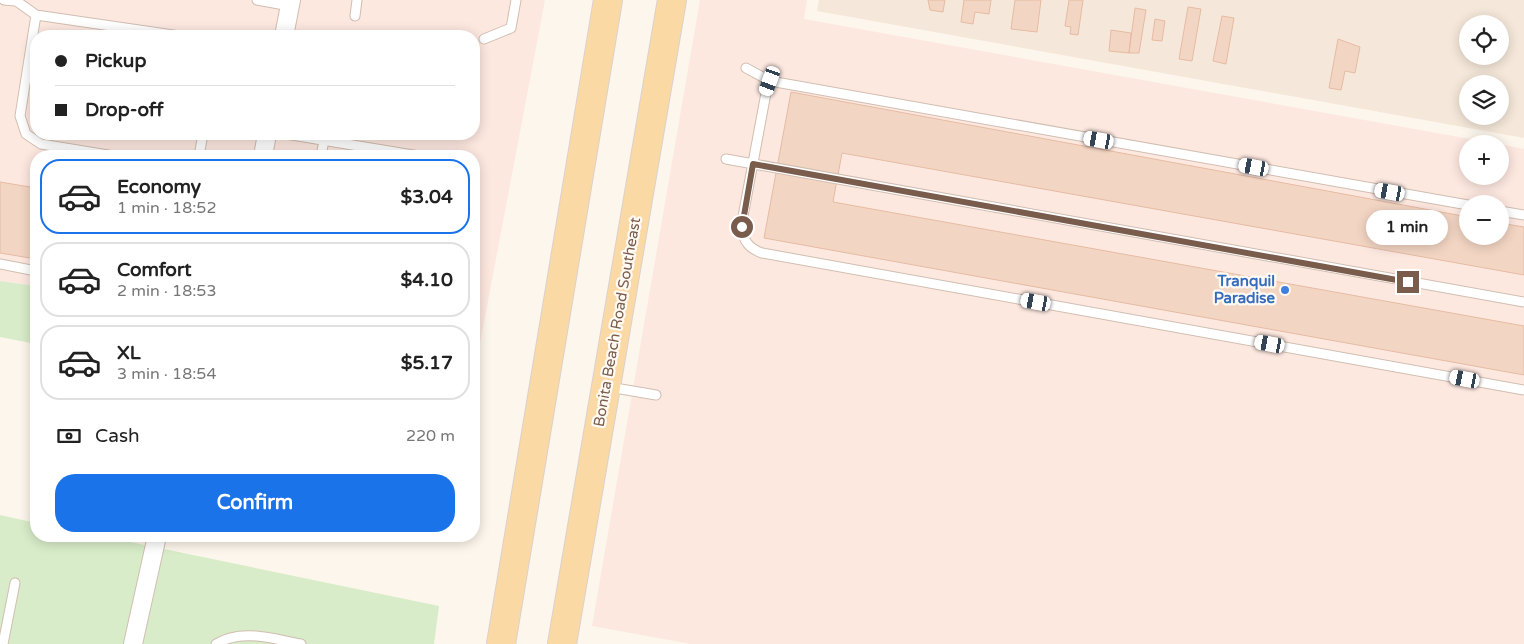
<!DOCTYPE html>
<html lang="en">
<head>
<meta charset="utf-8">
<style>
	body { margin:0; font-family:"Varela Round",sans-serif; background:#f6f6f6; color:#222; height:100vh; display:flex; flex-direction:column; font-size:19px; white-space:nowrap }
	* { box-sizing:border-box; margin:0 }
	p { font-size:16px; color:#767676 }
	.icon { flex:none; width:28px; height:28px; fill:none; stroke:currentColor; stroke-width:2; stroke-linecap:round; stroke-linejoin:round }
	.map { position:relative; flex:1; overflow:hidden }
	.sheet { position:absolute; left:30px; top:150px; width:450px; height:392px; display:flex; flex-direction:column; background:#fff; border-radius:20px; box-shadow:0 2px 12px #0003 }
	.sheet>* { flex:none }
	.guide { position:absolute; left:30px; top:30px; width:450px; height:110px; border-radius:20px; box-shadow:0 2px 12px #0003; display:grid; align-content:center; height:110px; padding:0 25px; background:#fff }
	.controls { position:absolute; left:1459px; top:15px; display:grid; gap:10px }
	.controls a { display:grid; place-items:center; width:50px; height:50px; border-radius:50%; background:#fff; box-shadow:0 2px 12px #0003; font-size:25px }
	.end { position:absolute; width:22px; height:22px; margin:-11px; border:6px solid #7a5c4d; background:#fff; box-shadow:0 0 0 2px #fff }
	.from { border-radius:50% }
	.bubble { position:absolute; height:35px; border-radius:18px; background:#fff; box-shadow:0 2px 12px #0003; font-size:16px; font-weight:800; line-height:35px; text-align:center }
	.car { position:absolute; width:15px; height:30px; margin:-15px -8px; border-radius:6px; box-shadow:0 0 4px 1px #0007; background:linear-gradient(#fff 24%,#345 0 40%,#fff 0 76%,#345 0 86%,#fff 0) }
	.guide b { display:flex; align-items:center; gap:18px; height:48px; font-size:19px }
	.guide b+b { border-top:1px solid #e0e0e0 }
	.guide i { width:12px; height:12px; background:#222 }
	ul { padding:9px 0 0; list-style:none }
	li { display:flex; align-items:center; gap:15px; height:75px; margin:0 10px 8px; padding:0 15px; border:2px solid #e0e0e0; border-radius:20px }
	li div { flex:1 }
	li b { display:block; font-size:19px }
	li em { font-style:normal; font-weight:800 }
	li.on { border-color:#1a73e8 }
	li>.icon { width:45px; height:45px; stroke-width:1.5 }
	.pay { display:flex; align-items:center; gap:12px; height:55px; padding:0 25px; font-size:19px }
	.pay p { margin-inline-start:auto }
	.action { display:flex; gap:10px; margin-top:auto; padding:10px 25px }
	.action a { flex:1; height:58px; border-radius:20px; background:#1a73e8; color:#fff; font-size:20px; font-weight:800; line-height:58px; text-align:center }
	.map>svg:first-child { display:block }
	.residential { fill:#f5e8da; fill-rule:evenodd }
	.commercial { fill:#fde8e0; fill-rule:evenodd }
	.green { fill:#d8ecc9 }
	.building { fill:#f3d5c3; stroke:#e6bba3 }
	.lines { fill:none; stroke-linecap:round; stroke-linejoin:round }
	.service-casing { stroke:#d1beb0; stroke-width:11 }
	.minor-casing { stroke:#d1beb0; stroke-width:20 }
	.primary-casing { stroke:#dad1cd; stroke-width:30 }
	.service { stroke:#fff; stroke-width:9 }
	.minor { stroke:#fff; stroke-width:18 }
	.primary { stroke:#fbd9a5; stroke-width:28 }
	.route { stroke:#7a5c4d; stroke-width:6 }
	.shop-dot { fill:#3f7fe0; stroke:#fffaf3; stroke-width:2 }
	.labels { text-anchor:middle; stroke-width:4.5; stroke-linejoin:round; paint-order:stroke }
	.shop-label { font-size:15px; font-weight:bold; fill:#366cbe; stroke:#fffaf3; text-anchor:end }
	.street-label { font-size:15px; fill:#7a5c4d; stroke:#fffaf3 }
</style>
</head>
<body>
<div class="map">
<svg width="1524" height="644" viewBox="0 0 1524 644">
	<rect width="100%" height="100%" fill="#fdf6ec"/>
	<path class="residential" d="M819 0H1524V138L817 11ZM1468 24H1500V56H1468ZM1468 84H1500V116H1468Z"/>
	<path class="commercial" d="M0 0H545L478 354H474V156H36V286L0 281ZM36 36H474V134H36Z
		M700 0H807L804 19 1498 144H1468V176H1500V144L1524 149V644H691L592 626ZM1468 204H1500V236H1468Z"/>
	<path class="green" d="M0 281 36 286V344L0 337Z
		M0 515 36 523V536H101L439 606 434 644H0Z"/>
	<path class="building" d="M928 0H945L943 12 930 10Z
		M964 0H991L989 14 975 12 973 24 961 22Z
		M1015 0H1041L1037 32 1011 29Z
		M1069 0H1083L1078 35 1070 34 1071 27 1065 26Z
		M1188 7 1201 9 1192 61 1179 59Z
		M1135 8 1146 10 1139 53H1129Z
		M1222 16 1234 18 1226 64 1213 61Z
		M1155 19 1165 21 1162 41 1152 40Z
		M1111 30 1131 33 1129 53 1109 51Z
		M1338 39 1360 47 1355 73 1345 71 1341 90 1329 88Z
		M791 92 1468 217V236H1500V223L1524 227V275L842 153 833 202 1524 326V375L764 238Z
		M0 182 36 188V259L0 253Z"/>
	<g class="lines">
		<g class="service-casing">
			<path id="service" d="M4 0 15 1
				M15 0 36 15 20 116 26 134 41 144 114 156
				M257 0 290 6
				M36 15 180 36
				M355 16 357 0
				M484 39 511 28 516 0
				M746 68 770 81
				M286 134 419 156
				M199 156 203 134
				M321 156 324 140
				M726 159 1524 302
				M1468 205 770 81 766 93 741 227C744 241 748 248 762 253L1524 390
				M1500 211 1524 215
				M0 264 36 271
				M609 387 656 395
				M3 644 15 583
				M216 644C242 628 273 639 301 644"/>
		</g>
		<g class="minor-casing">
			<path id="minor" d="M284 36 291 0
				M263 156 267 134
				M133 644 157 536"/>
		</g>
		<g class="primary-casing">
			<path id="primary" d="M501 644 608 0
				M562 644 672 0"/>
		</g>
		<use href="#service" class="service"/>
		<use href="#minor" class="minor"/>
		<use href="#primary" class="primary"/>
	</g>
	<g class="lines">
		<path class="route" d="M742 227 753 164 1408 282"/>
	</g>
	<circle class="shop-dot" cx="1285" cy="290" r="5"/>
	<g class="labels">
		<g class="shop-label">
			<text x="1275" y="286">Tranquil<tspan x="1275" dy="17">Paradise</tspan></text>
		</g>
		<g class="street-label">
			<text transform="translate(617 322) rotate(-80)" y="5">Bonita Beach Road Southeast</text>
		</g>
	</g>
</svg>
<div class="controls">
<a><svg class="icon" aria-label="locate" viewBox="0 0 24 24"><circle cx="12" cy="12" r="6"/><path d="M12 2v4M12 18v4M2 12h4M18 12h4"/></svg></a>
<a><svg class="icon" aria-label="layers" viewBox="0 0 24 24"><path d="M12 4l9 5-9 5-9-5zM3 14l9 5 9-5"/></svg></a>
<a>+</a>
<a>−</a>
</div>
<i class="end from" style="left:742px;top:227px"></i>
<i class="end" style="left:1408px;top:282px"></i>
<div class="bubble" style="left:1366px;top:210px;width:82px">1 min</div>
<i class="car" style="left:770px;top:81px;rotate:200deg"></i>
<i class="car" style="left:1099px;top:140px;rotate:280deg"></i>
<i class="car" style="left:1254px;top:167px;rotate:280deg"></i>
<i class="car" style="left:1390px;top:192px;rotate:280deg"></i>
<i class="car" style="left:1036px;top:302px;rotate:280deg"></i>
<i class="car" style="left:1270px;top:344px;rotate:280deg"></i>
<i class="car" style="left:1465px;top:379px;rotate:281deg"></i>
<div class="guide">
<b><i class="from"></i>Pickup</b>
<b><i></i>Drop-off</b>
</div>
<section class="sheet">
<ul>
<li class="on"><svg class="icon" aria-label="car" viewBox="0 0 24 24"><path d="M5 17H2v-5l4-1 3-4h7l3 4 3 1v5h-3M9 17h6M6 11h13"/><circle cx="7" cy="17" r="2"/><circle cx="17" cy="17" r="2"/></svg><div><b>Economy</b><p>1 min · 18:52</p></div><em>$3.04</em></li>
<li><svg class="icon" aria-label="car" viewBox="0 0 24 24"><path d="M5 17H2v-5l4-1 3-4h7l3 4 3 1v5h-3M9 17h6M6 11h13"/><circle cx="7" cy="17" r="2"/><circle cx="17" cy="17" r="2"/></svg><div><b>Comfort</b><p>2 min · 18:53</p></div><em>$4.10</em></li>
<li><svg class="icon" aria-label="car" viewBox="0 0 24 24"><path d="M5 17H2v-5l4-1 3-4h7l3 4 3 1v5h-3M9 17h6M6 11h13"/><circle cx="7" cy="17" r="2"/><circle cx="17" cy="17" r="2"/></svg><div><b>XL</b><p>3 min · 18:54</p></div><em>$5.17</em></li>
</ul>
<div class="pay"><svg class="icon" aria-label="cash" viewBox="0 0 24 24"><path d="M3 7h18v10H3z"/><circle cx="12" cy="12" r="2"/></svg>Cash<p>220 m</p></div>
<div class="action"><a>Confirm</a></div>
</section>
</div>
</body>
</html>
